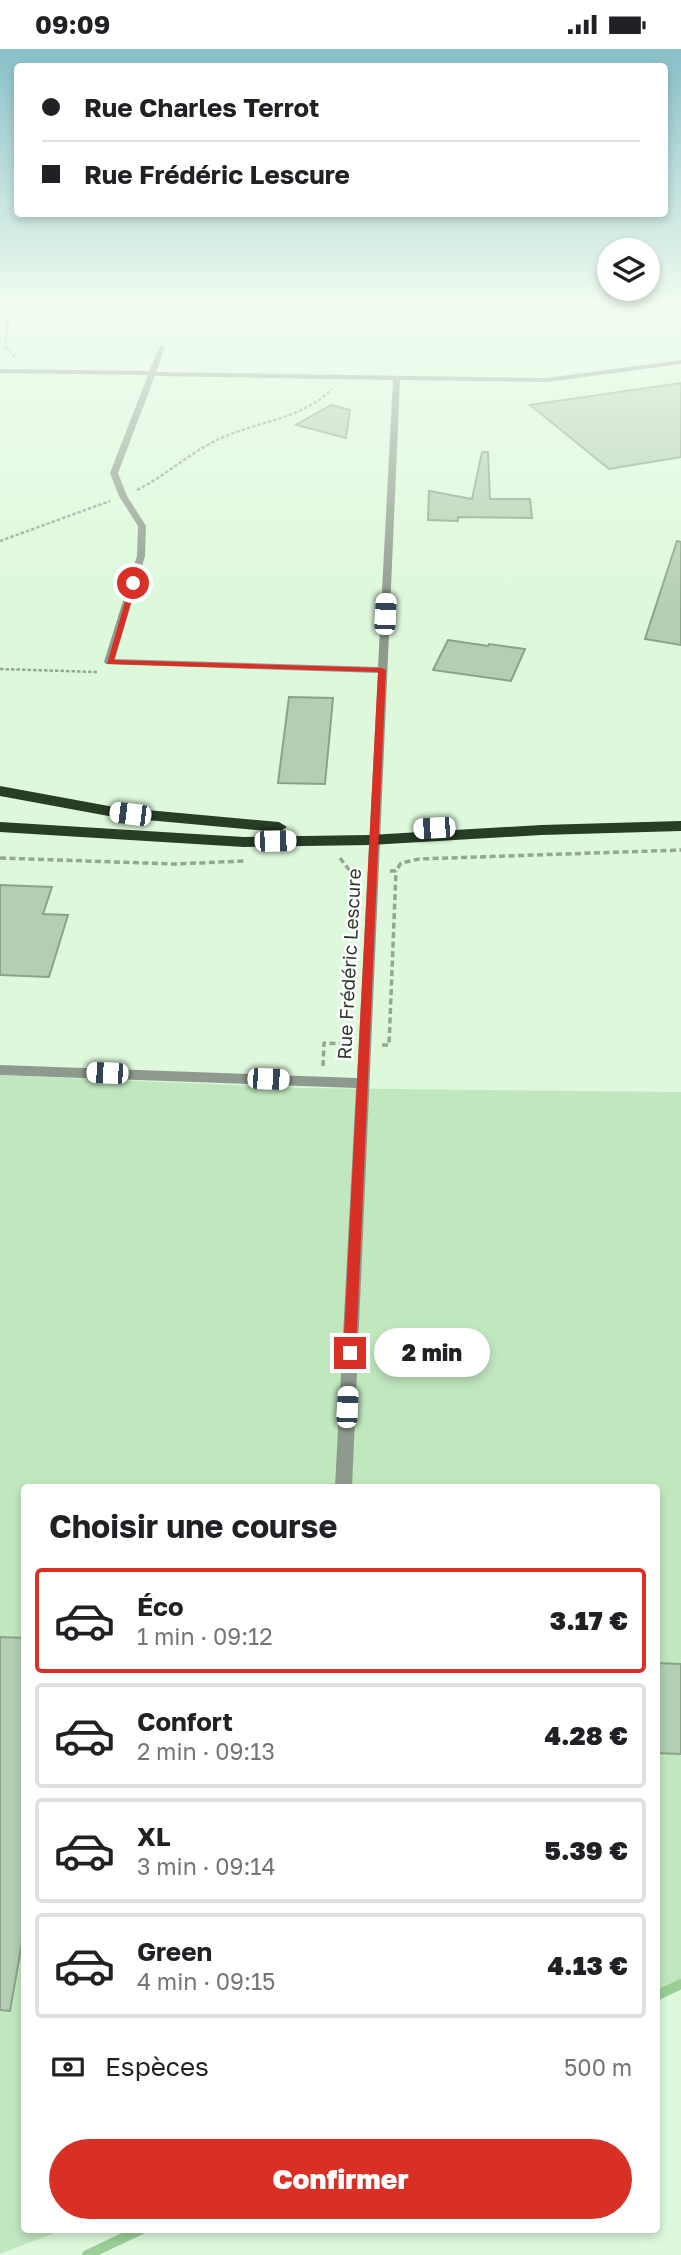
<!DOCTYPE html>
<html lang="fr">
<head>
<meta charset="utf-8">
<style>
	body { margin:0; font-family:"Golos Text",sans-serif; background:#f6f6f6; color:#202124; height:100vh; display:flex; flex-direction:column; font-size:26px; white-space:nowrap }
	* { box-sizing:border-box; margin:0 }
	p { font-size:23px; color:#757577 }
	.icon { flex:none; width:38px; height:38px; fill:none; stroke:currentColor; stroke-width:2; stroke-linecap:round; stroke-linejoin:round }
	.map { position:relative; flex:1; overflow:hidden }
	.drawer { position:absolute; left:21px; top:1435px; width:639px; height:749px; display:flex; flex-direction:column; background:#fff; border-radius:7px; box-shadow:0 4px 10px #0003 }
	.drawer>* { flex:none }
	.top-card { position:absolute; left:14px; top:14px; width:654px; height:154px; border-radius:7px; box-shadow:0 4px 10px #0003; display:grid; align-content:center; height:154px; padding:0 28px; background:#fff }
	.fabs { position:absolute; left:597px; top:189px; display:grid; gap:14px }
	.fabs a { display:grid; place-items:center; width:63px; height:63px; border-radius:50%; background:#fff; box-shadow:0 4px 10px #0003; font-size:35px }
	.end { position:absolute; width:32px; height:32px; margin:-16px; border:9px solid #d93025; background:#fff; box-shadow:0 0 0 4px #fff }
	.from { border-radius:50% }
	.bubble { position:absolute; height:49px; border-radius:24px; background:#fff; box-shadow:0 4px 10px #0003; font-size:23px; font-weight:800; line-height:49px; text-align:center }
	.car { position:absolute; width:21px; height:42px; margin:-21px -10px; border-radius:9px; box-shadow:0 0 5px 2px #0007; background:linear-gradient(#fff 24%,#345 0 40%,#fff 0 76%,#345 0 86%,#fff 0) }
	.top-card b { display:flex; align-items:center; gap:24px; height:66px; font-size:26px }
	.top-card b+b { border-top:2px solid #e0e0e0 }
	.top-card i { width:18px; height:18px; background:#202124 }
	ul { padding:0; list-style:none }
	li { display:flex; align-items:center; gap:21px; height:105px; margin:0 14px 10px; padding:0 14px; border:4px solid #e0e0e0; border-radius:7px }
	li div { flex:1 }
	li b { display:block; font-size:26px }
	li em { font-style:normal; font-weight:800 }
	li.current { border-color:#d93025 }
	li>.icon { width:63px; height:63px; stroke-width:1.5 }
	h2 { padding:0 28px; font-size:32px; line-height:84px }
	.pay { display:flex; align-items:center; gap:18px; height:77px; padding:0 28px; font-size:26px }
	.pay p { margin-inline-start:auto }
	.cta { display:flex; gap:14px; margin-top:auto; padding:14px 28px }
	.cta a { flex:1; height:80px; border-radius:42px; background:#d93025; color:#fff; font-size:28px; font-weight:800; line-height:80px; text-align:center }
	.status { display:flex; justify-content:space-between; align-items:center; height:49px; padding:0 35px; background:#fff; direction:ltr }
	.status svg { height:19px; fill:currentColor }
	.map>svg:first-child { display:block }
	.green { fill:#c1e7bf }
	.lines { fill:none; stroke-linecap:round; stroke-linejoin:round }
	.stream { stroke:#99cf97; stroke-width:10 }
	.building { fill:#b3ceb2; stroke:#8aa388; stroke-width:2 }
	.path-far1 { stroke:#93a792; stroke-width:2.5; stroke-dasharray:3.5 2; stroke-linecap:butt }
	.path { stroke:#93a792; stroke-width:3.5; stroke-dasharray:6 3.5; stroke-linecap:butt }
	.street { fill:#8f9a8e; fill-rule:evenodd }
	.highway { fill:#273d26; fill-rule:evenodd }
	.route { fill:#d93025 }
	.labels { text-anchor:middle; stroke-width:5; stroke-linejoin:round; paint-order:stroke }
	.street-label { font-size:19px; fill:#2f3a2f; stroke:#fff }
</style>
</head>
<body>
<div class="status"><b>09:09</b><svg viewBox="0 0 49 12"><path d="M0 12V9h3v3zM5 12V6h3v6zM10 12V3h3v9zM15 12V0h3v12zM26 1h20v11H26zM47 4h2v5h-2z"/></svg></div>
<div class="map">
<svg width="681" height="2206" viewBox="0 0 681 2206">
	<rect width="100%" height="100%" fill="#ddf8db"/>
	<path class="green" d="M0 1026 303 1039 681 1043V1937L656 1947V1438H24V2180L62 2181 0 2205Z"/>
	<g class="lines">
		<path class="stream" d="M656 1947 681 1935
			M87 2206 142 2180"/>
	</g>
	<path class="building" d="M681 334V408L609 420 530 356Z
		M331 356 350 361 346 389 296 376Z
		M482 403H488L490 450H530L532 469 458 468V472L428 471 429 442 472 450Z
		M677 492 681 493V596L645 590Z
		M448 591 488 597 489 595 525 600 511 632 433 621Z
		M289 648 333 649 325 735 278 734Z
		M0 836 52 838 43 865 68 866 49 928 0 926Z
		M0 1588 24 1589V1882L10 1962 0 1961Z
		M656 1614 681 1615V1705L656 1704Z"/>
	<g class="lines">
		<path class="path-far1" d="M11 254 5 297 15 308
			M137 441C165 427 187 406 215 392 252 373 302 371 332 340
			M0 492 110 452
			M0 620 97 623"/>
		<path class="path" d="M0 809 174 815 245 812
			M340 809 350 822H357
			M390 822H396L401 814 419 810 681 801
			M382 996H389L396 822
			M323 1017 324 994 349 995"/>
		<path class="street" d="M160 297 165 298 156 323 547 329 681 311V315L547 333 400 331 352 1438H335L356 1039 0 1026V1016L357 1029 378 624 106 615 104 613 137 507 138 477 119 447 110 424 148 326 0 324V320L149 322ZM155 327 393 331 378 618 115 610 145 507 146 477 127 447 118 424Z"/>
		<path class="highway" d="M0 737 114 758 279 773 287 778 279 783 114 768 0 747Z
			M681 772V782L541 786 370 796 244 798 0 783V773L244 788 370 786 541 776Z"/>
	</g>
	<linearGradient id="sky" x2="0" y2="1"><stop stop-color="#88bfc8"/><stop offset="0.45" stop-color="#f0fcef"/><stop offset="1" stop-color="#f0fcef" stop-opacity="0"/></linearGradient>
	<rect width="681" height="563" fill="url(#sky)"/>
	<path class="route" d="M131 532 137 534 114 611 382 619 386 621 356 1304 350 1309 343 1304 378 623 107 615Z"/>
	<g class="labels">
		<g class="street-label">
			<text transform="translate(349 915) rotate(-87)" y="7">Rue Frédéric Lescure</text>
		</g>
	</g>
</svg>
<div class="fabs">
<a><svg class="icon" aria-label="layers" viewBox="0 0 24 24"><path d="M12 4l9 5-9 5-9-5zM3 14l9 5 9-5"/></svg></a>
</div>
<i class="end from" style="left:133px;top:534px"></i>
<i class="end" style="left:350px;top:1304px"></i>
<div class="bubble" style="left:374px;top:1279px;width:116px">2 min</div>
<i class="car" style="left:385px;top:565px;rotate:3deg"></i>
<i class="car" style="left:130px;top:765px;rotate:277deg"></i>
<i class="car" style="left:434px;top:779px;rotate:267deg"></i>
<i class="car" style="left:275px;top:792px;rotate:89deg"></i>
<i class="car" style="left:107px;top:1024px;rotate:272deg"></i>
<i class="car" style="left:268px;top:1030px;rotate:92deg"></i>
<i class="car" style="left:347px;top:1358px;rotate:3deg"></i>
<div class="top-card">
<b><i class="from"></i>Rue Charles Terrot</b>
<b><i></i>Rue Frédéric Lescure</b>
</div>
<section class="drawer">
<h2>Choisir une course</h2>
<ul>
<li class="current"><svg class="icon" aria-label="car" viewBox="0 0 24 24"><path d="M5 17H2v-5l4-1 3-4h7l3 4 3 1v5h-3M9 17h6M6 11h13"/><circle cx="7" cy="17" r="2"/><circle cx="17" cy="17" r="2"/></svg><div><b>Éco</b><p>1 min · 09:12</p></div><em>3.17 €</em></li>
<li><svg class="icon" aria-label="car" viewBox="0 0 24 24"><path d="M5 17H2v-5l4-1 3-4h7l3 4 3 1v5h-3M9 17h6M6 11h13"/><circle cx="7" cy="17" r="2"/><circle cx="17" cy="17" r="2"/></svg><div><b>Confort</b><p>2 min · 09:13</p></div><em>4.28 €</em></li>
<li><svg class="icon" aria-label="car" viewBox="0 0 24 24"><path d="M5 17H2v-5l4-1 3-4h7l3 4 3 1v5h-3M9 17h6M6 11h13"/><circle cx="7" cy="17" r="2"/><circle cx="17" cy="17" r="2"/></svg><div><b>XL</b><p>3 min · 09:14</p></div><em>5.39 €</em></li>
<li><svg class="icon" aria-label="car" viewBox="0 0 24 24"><path d="M5 17H2v-5l4-1 3-4h7l3 4 3 1v5h-3M9 17h6M6 11h13"/><circle cx="7" cy="17" r="2"/><circle cx="17" cy="17" r="2"/></svg><div><b>Green</b><p>4 min · 09:15</p></div><em>4.13 €</em></li>
</ul>
<div class="pay"><svg class="icon" aria-label="cash" viewBox="0 0 24 24"><path d="M3 7h18v10H3z"/><circle cx="12" cy="12" r="2"/></svg>Espèces<p>500 m</p></div>
<div class="cta"><a>Confirmer</a></div>
</section>
</div>
</body>
</html>
